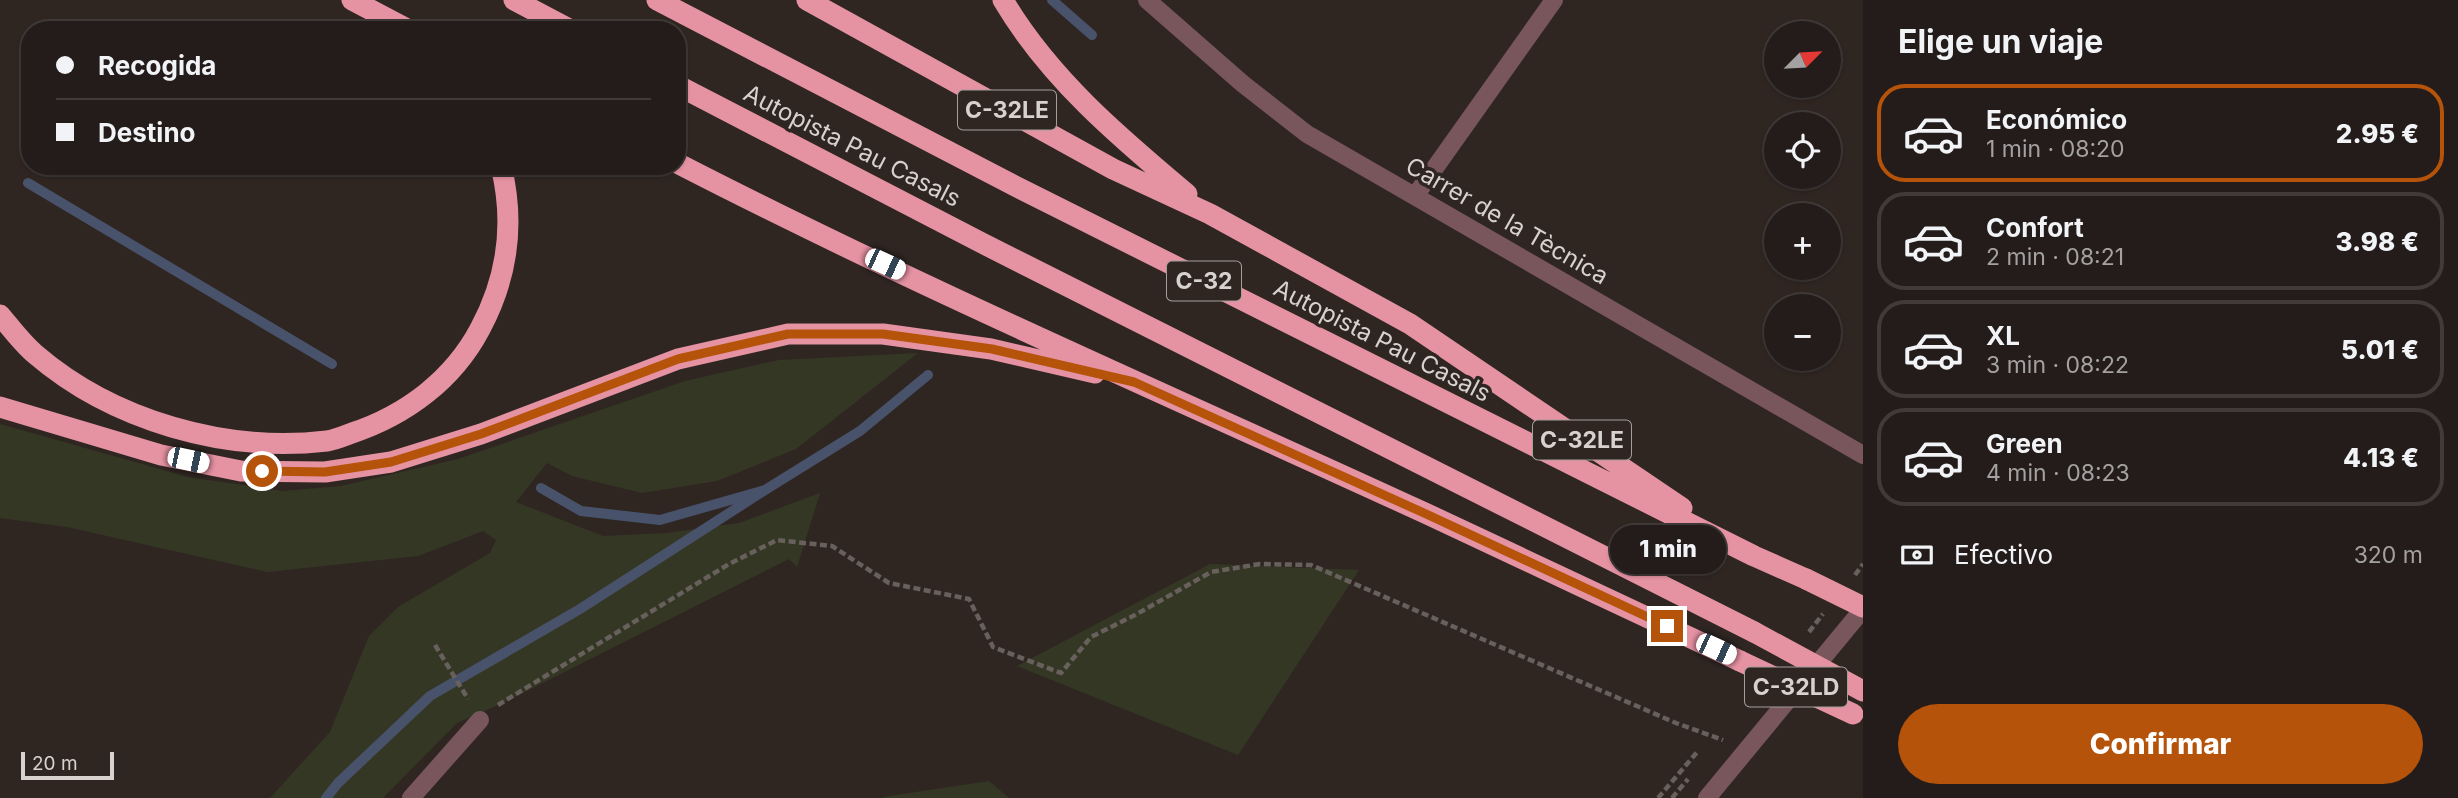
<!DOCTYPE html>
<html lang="es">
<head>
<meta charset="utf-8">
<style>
	body { margin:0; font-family:Inter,sans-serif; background:#2b2523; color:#f1f3f6; height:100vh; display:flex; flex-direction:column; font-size:26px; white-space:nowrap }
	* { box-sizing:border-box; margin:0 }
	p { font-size:23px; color:#a3a1a2 }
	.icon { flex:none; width:38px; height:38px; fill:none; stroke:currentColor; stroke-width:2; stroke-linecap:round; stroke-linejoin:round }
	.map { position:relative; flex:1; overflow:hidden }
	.details { display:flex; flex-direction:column; background:#231c1a; width:595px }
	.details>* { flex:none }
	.banner { position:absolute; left:21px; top:21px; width:665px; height:154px; border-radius:28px; box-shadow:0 2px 5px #0004,0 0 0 2px #403a39; display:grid; align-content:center; height:154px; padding:0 35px; background:#231c1a }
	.needle { width:46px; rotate:66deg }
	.controls { position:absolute; left:1764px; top:21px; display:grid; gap:14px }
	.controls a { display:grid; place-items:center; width:77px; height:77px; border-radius:50%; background:#231c1a; box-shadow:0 2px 5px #0004,0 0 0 2px #403a39; font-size:35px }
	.scale { position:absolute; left:21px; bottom:18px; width:93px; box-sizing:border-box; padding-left:7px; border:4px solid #d8d2cf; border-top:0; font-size:19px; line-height:24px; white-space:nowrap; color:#d8d2cf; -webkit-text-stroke:5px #2f2622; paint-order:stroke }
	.end { position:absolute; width:32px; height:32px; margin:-16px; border:9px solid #b45309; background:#fff; box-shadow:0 0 0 4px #fff }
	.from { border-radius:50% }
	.bubble { position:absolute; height:49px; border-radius:24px; background:#231c1a; box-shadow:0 2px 5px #0004,0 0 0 2px #403a39; font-size:23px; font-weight:800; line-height:49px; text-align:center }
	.car { position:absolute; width:21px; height:42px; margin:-21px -10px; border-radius:9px; box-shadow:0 0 5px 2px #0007; background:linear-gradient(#fff 24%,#345 0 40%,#fff 0 76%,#345 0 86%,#fff 0) }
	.banner b { display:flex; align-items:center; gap:24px; height:66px; font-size:26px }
	.banner b+b { border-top:2px solid #403a39 }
	.banner i { width:18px; height:18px; background:#f1f3f6 }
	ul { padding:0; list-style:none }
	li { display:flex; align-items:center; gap:21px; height:98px; margin:0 14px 10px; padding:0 21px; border:4px solid #403a39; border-radius:28px }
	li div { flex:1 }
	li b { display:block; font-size:26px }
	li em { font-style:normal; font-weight:800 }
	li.on { border-color:#b45309 }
	li>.icon { width:63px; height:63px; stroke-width:1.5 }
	h2 { padding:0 35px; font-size:32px; line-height:84px }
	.pay { display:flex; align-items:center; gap:18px; height:77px; padding:0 35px; font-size:26px }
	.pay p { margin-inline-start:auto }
	.primary-button { display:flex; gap:14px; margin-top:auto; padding:14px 35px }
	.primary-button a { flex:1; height:80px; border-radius:42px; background:#b45309; color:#fff; font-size:28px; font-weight:800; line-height:80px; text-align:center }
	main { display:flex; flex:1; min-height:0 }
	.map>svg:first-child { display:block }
	.green { fill:#353725 }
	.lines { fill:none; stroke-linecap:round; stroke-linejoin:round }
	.stream { stroke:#48536b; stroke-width:10 }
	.path { stroke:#68605c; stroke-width:4.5; stroke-dasharray:7 3.5; stroke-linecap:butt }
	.minor { stroke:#78565b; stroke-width:18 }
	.highway { stroke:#e592a2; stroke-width:21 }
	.highway-bridge { stroke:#e592a2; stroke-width:21 }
	.route { stroke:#b45309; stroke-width:9 }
	.labels { text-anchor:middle; stroke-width:7; stroke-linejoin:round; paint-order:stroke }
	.shield { fill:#2f2622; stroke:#a59e9b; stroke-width:2 }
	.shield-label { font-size:23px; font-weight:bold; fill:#d8d2cf }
	.street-label { font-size:24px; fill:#d8d2cf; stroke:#2f2622 }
</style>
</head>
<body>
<main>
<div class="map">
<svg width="1863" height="798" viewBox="0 0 1863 798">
	<rect width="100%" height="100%" fill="#2f2622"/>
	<path class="green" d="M918 353 796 449 717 481 642 493 572 476 547 463 516 502 603 536 666 533 739 523 820 493 797 567 789 559 507 701 457 723 383 798H270L330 732 369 636 398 607 490 553 496 540 483 531 418 556 267 572 67 527 0 518V424L188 477 283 491 341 486 458 459 685 381 779 360Z
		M1210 564 1359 570 1238 755 1017 666Z
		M989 781 1009 798H883V797Z"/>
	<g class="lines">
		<path class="stream" d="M1052 0 1092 35
			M28 183 332 364
			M541 488 581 511 660 520 765 490 860 431 928 375
			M326 798 338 783 430 696 580 609 765 490"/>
		<path class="path" d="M1855 575 1863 564
			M1809 632 1823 614
			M435 645 468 699
			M498 705 729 564 777 540 832 546 889 583 969 599 993 647 1061 673 1091 637 1135 615 1211 572 1260 564 1311 565 1676 723 1723 740
			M1658 798 1698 751
			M1672 798 1688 779"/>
		<path class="minor" d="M1147 0 1243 84 1307 134 1863 455
			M1415 196 1554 0
			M411 798 480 720
			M1707 798 1863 609"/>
		<path class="highway" d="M352 0 409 30
			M514 0 571 30
			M657 0 1017 187 1754 556 1806 579
			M807 0 1113 169 1210 214 1410 324 1682 508
			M1003 0C1049 78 1119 137 1187 194
			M677 85 982 243 1754 632
			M677 163C922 289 1175 398 1425 513 1530 562 1635 612 1740 661
			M0 315C11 328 22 343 35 354 113 421 226 453 327 441 335 440 344 436 352 433 406 415 453 380 480 329 508 277 515 223 501 166
			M0 407 161 455 241 471 325 472 391 462 481 434 678 359 788 334H883L991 349 1095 373"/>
		<path class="highway-bridge" d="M1806 579 1863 607
			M1754 632 1863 691
			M1740 661 1853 714"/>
	</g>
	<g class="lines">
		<path class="route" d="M262 471 325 472 391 462 481 434 678 359 788 334H883L992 349 1134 382 1424 513 1667 626"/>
	</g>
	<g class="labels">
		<g class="shield">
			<rect x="958" y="90.5" width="98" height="39" rx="5"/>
			<rect x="1167" y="261.5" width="74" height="39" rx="5"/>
			<rect x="1533" y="420.5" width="98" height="39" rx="5"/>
			<rect x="1745" y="667.5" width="102" height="39" rx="5"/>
		</g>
		<g class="shield-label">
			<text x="1007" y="118">C-32LE</text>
			<text x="1204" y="289">C-32</text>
			<text x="1582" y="448">C-32LE</text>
			<text x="1796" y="695">C-32LD</text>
		</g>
		<g class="street-label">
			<text transform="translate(852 146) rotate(27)" y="8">Autopista Pau Casals</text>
			<text transform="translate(1507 221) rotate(30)" y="8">Carrer de la Tècnica</text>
			<text transform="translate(1382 341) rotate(27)" y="8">Autopista Pau Casals</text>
		</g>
	</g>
</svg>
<div class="controls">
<a><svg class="needle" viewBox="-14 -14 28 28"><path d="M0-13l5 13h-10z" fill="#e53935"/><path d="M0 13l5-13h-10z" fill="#a3a1a2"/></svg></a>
<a><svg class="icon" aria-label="locate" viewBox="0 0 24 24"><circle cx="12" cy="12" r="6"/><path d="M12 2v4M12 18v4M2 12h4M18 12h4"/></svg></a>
<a>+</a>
<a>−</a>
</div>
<div class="scale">20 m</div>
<i class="end from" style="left:262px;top:471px"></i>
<i class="end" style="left:1667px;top:626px"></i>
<div class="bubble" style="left:1610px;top:525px;width:116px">1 min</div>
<i class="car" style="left:885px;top:264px;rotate:115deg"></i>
<i class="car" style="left:188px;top:460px;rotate:102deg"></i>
<i class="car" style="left:1716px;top:649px;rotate:115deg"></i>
<div class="banner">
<b><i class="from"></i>Recogida</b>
<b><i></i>Destino</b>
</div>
</div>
<section class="details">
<h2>Elige un viaje</h2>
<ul>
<li class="on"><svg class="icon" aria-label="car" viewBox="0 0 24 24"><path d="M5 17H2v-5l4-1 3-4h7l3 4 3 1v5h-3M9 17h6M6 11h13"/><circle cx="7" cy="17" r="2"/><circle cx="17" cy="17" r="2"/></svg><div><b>Económico</b><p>1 min · 08:20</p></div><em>2.95 €</em></li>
<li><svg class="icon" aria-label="car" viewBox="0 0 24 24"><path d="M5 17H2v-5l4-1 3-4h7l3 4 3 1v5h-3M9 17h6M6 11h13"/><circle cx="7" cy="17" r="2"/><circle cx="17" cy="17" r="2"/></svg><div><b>Confort</b><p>2 min · 08:21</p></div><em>3.98 €</em></li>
<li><svg class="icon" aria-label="car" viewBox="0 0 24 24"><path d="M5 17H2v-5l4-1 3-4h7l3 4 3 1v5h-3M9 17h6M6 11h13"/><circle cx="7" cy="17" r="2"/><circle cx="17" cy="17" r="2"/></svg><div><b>XL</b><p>3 min · 08:22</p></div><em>5.01 €</em></li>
<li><svg class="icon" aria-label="car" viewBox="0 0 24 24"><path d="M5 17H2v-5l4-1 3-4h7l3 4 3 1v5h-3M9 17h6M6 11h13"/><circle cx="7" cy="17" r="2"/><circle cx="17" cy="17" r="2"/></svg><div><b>Green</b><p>4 min · 08:23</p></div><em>4.13 €</em></li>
</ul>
<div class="pay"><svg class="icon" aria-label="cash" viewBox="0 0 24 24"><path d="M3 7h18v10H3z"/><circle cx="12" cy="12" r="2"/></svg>Efectivo<p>320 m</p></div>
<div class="primary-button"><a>Confirmar</a></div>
</section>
</main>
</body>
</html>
